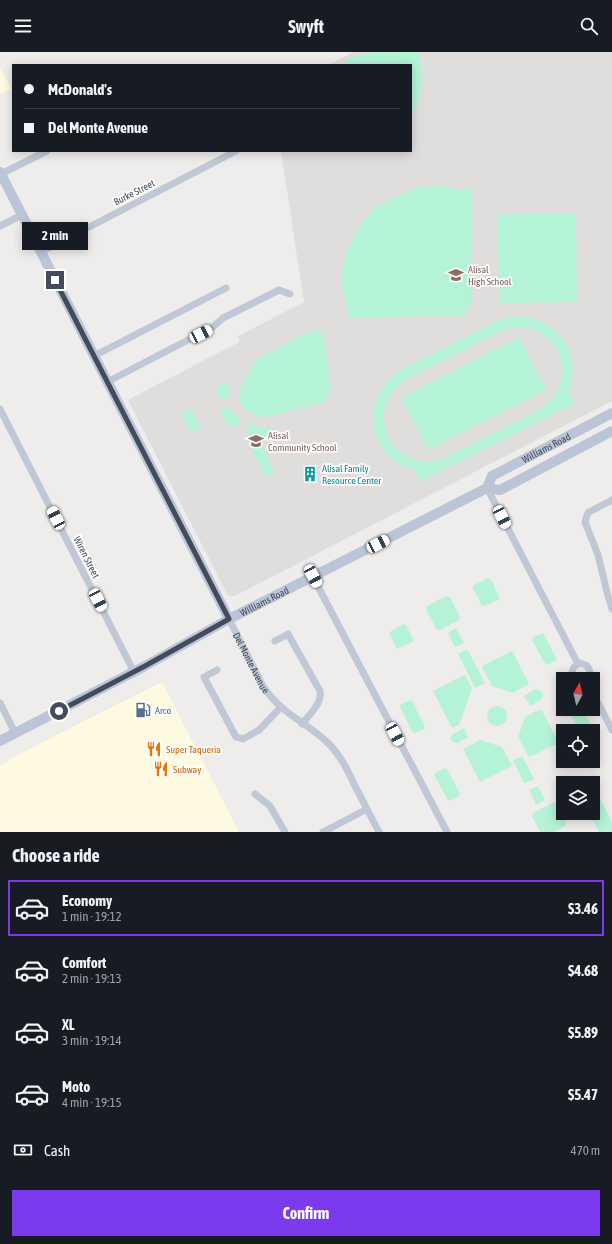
<!DOCTYPE html>
<html lang="en">
<head>
<meta charset="utf-8">
<style>
	body { margin:0; font-family:"Asap Condensed",sans-serif; background:#20242c; color:#f1f3f6; height:100vh; display:flex; flex-direction:column; font-size:15px; white-space:nowrap }
	* { box-sizing:border-box; margin:0 }
	p { font-size:13px; color:#9ea1a6 }
	.icon { flex:none; width:22px; height:22px; fill:none; stroke:currentColor; stroke-width:2; stroke-linecap:round; stroke-linejoin:round }
	.map { position:relative; height:780px; overflow:hidden }
	.side { display:flex; flex-direction:column; background:#171b24; flex:1 }
	.side>* { flex:none }
	.guide { position:absolute; left:12px; top:12px; width:400px; height:88px; border-radius:0px; box-shadow:0 2px 10px #0003; display:grid; align-content:center; height:88px; padding:0 12px; background:#171b24 }
	.needle { width:26px; rotate:8deg }
	.fabs { position:absolute; left:556px; top:620px; display:grid; gap:8px }
	.fabs a { display:grid; place-items:center; width:44px; height:44px; border-radius:0px; background:#171b24; box-shadow:0 2px 10px #0003; font-size:20px }
	.end { position:absolute; width:18px; height:18px; margin:-9px; border:5px solid #424c5b; background:#fff; box-shadow:0 0 0 2px #fff }
	.from { border-radius:50% }
	.bubble { position:absolute; height:28px; border-radius:0px; background:#171b24; box-shadow:0 2px 10px #0003; font-size:13px; font-weight:700; line-height:28px; text-align:center }
	.car { position:absolute; width:12px; height:24px; margin:-12px -6px; border-radius:5px; box-shadow:0 0 3px 1px #0007; background:linear-gradient(#fff 24%,#345 0 40%,#fff 0 76%,#345 0 86%,#fff 0) }
	.guide b { display:flex; align-items:center; gap:14px; height:38px; font-size:15px }
	.guide b+b { border-top:1px solid #363941 }
	.guide i { width:10px; height:10px; background:#f1f3f6 }
	ul { padding:0; list-style:none }
	li { display:flex; align-items:center; gap:12px; height:56px; margin:0 8px 6px; padding:0 4px; border:2px solid transparent; border-radius:0px }
	li div { flex:1 }
	li b { display:block; font-size:15px }
	li em { font-style:normal; font-weight:700 }
	li.on { border-color:#7c3aed }
	li>.icon { width:36px; height:36px; stroke-width:1.5 }
	h2 { padding:0 12px; font-size:18px; line-height:48px }
	.pay { display:flex; align-items:center; gap:10px; height:44px; padding:0 12px; font-size:15px }
	.pay p { margin-inline-start:auto }
	.action { display:flex; gap:8px; margin-top:auto; padding:8px 12px }
	.action a { flex:1; height:46px; border-radius:0px; background:#7c3aed; color:#fff; font-size:16px; font-weight:700; line-height:46px; text-align:center }
	header { display:flex; justify-content:space-between; align-items:center; height:52px; padding:0 12px; background:#171b24; font-size:18px; font-weight:700 }
	.map>svg:first-child { display:block }
	.commercial { fill:#fefae1 }
	.education { fill:#e0dddd }
	.green { fill:#b4f3d6; fill-rule:evenodd }
	.lines { fill:none; stroke-linecap:round; stroke-linejoin:round }
	.street { stroke:#c0c8d6; stroke-width:7 }
	.secondary { stroke:#bcc5d8; stroke-width:10 }
	.route { stroke:#424c5b; stroke-width:5 }
	.labels { text-anchor:middle; stroke-width:3.5; stroke-linejoin:round; paint-order:stroke }
	.street-label { font-size:10px; fill:#424c5b; stroke:#fff }
	.education-label { font-size:10px; fill:#785e54; stroke:#fff; text-anchor:start }
	.culture-label { font-size:10px; fill:#0d838f; stroke:#fff; text-anchor:start }
	.service-label { font-size:10px; fill:#4e5e75; stroke:#fff; text-anchor:start }
	.food-label { font-size:10px; fill:#c56008; stroke:#fff; text-anchor:start }
</style>
</head>
<body>
<header><svg class="icon" aria-label="menu" viewBox="0 0 24 24"><path d="M4 6h16M4 12h16M4 18h16"/></svg>Swyft<svg class="icon" aria-label="search" viewBox="0 0 24 24"><circle cx="10" cy="10" r="6"/><path d="M15 15l6 6"/></svg></header>
<div class="map">
<svg width="612" height="780" viewBox="0 0 612 780">
	<rect width="100%" height="100%" fill="#efecec"/>
	<path class="commercial" d="M0 15 11 37 0 42Z
		M162 630 239 780H0V714L21 701Z"/>
	<path class="education" d="M353 0H612V349L235 544H230L227 542 128 348 239 290 238 284 304 250 281 99H411V13H328Z"/>
	<path class="green" d="M376 0H420C421 21 424 45 411 62V13H344L350 5Z
		M440 133 460 138 471 136 472 253 462 263 346 266 347 257 342 234V220L347 198 359 174 378 153 390 147 416 136Z
		M576 161 577 250 499 251 497 162Z
		M522 264C561 270 584 304 568 342H570L575 351 420 430 416 421 418 419C400 416 384 404 377 386 368 364 375 338 394 323 406 313 423 307 437 300 456 290 475 280 494 270L503 267ZM513 275C563 273 581 331 539 358L440 408C388 419 362 356 407 327L499 280Z
		M315 278C321 279 322 281 324 286L331 336C329 343 326 347 321 351L265 365H258L245 358 239 349V338L256 309 259 306 309 280Z
		M519 285 546 338 428 398 401 346Z
		M225 331 229 332 228 340 230 344 228 347H223L219 345 216 339 220 333Z
		M225 355H229L234 362 239 365 241 368 239 374 232 375C225 372 216 361 225 355Z
		M191 356 201 376 191 381 181 361Z
		M252 371C255 372 258 375 261 376 267 376 268 373 273 378L272 384C263 390 253 387 246 380L247 373Z
		M262 391 274 421 266 426 251 396Z
		M488 526 491 527 499 545V547L485 554H482L473 536 474 533Z
		M447 544 450 545 460 565 459 568 440 578H437L426 558 427 554Z
		M404 572 406 573 414 589 397 597 389 581 391 579Z
		M456 576 464 591 455 595 448 581Z
		M543 581 557 608 547 613 545 612 532 588 533 585Z
		M467 597 485 631 475 636 458 602Z
		M512 599 529 632 513 641 492 634 482 614Z
		M465 623 472 636 459 673 452 676 433 639Z
		M536 637 541 639 543 643 542 647 530 654 524 644Z
		M410 648 412 649 425 675 424 677 415 681H413L400 655V653Z
		M487 664a10 10 0 1 1 20 0a10 10 0 1 1-20 0Z
		M541 657 559 691 529 705 518 685 525 665Z
		M568 657H583L591 674V676L585 679H579Z
		M464 676 468 685 458 691 452 690 450 686 454 681Z
		M480 688 502 695 512 714 480 730 463 697Z
		M522 704 534 727 526 731H524L513 708Z
		M445 716 447 717 460 742 459 744 450 749 448 748 434 723 435 721Z
		M593 733 612 770V780H599L589 761H593Z
		M538 734 545 748 536 753 529 738Z
		M553 751H555L566 772 565 774 554 780H540L532 764 533 761Z"/>
	<g class="lines">
		<g class="street">
			<path d="M1 122 47 99"/>
			<path d="M0 174 22 163"/>
			<path d="M41 200 236 99"/>
			<path d="M94 304 226 236"/>
			<path d="M107 330 213 275 223 266 279 238 290 242"/>
			<path d="M0 357 134 620"/>
			<path d="M487 436 578 612"/>
			<path d="M612 448 589 460 587 463 585 470 598 503 607 540 612 557"/>
			<path d="M313 525 447 780"/>
			<path id="s1" d="M229 567 263 634C282 663 307 670 329 692 341 704 348 719 355 734 363 749 371 765 379 780"/>
			<path d="M275 589 288 582 320 639C323 650 309 663 302 672"/>
			<path d="M217 618 204 625 236 685 243 687 259 678 281 655"/>
			<path d="M575 627C570 621 572 614 580 611L586 613C590 617 592 622 587 627"/>
			<path d="M593 641 612 678"/>
			<path d="M0 651 15 681"/>
			<path d="M255 742 270 754 285 780"/>
			<path d="M323 780 367 757"/>
		</g>
		<g class="secondary">
			<path d="M0 120 229 567"/>
			<path id="s2" d="M487 436 492 424 612 361"/>
			<path id="s3" d="M0 689 145 614 229 567 487 436 500 438 612 379"/>
		</g>
	</g>
	<g class="lines">
		<path class="route" d="M55 228 229 567 145 614 59 659"/>
	</g>
	<defs>
		<g id="school-bare" transform="scale(1.2)"><path d="M0-5L7-2L0 1L-7-2ZM-4 1L0 2.5L4 1V4Q0 6-4 4Z" fill="#8d6e63" stroke="#fff" stroke-width="2.5" paint-order="stroke"/></g>
		<g id="building-bare" transform="scale(1.2)"><path d="M-4-6H4V6H1V3H-1V6H-4ZM-2.5-4.3h1.7v1.8h-1.7ZM.8-4.3h1.7v1.8H.8ZM-2.5-1h1.7V.8h-1.7ZM.8-1h1.7V.8H.8Z" fill="#0f9aa8" stroke="#fff" stroke-width="2.5" paint-order="stroke"/></g>
		<g id="fuel-bare" transform="scale(1.2)"><path d="M-5.5-6h7V0h2V4h1.3V-2.5L3-4.5l.8-.8L6-3V5H2.5V1h-1V6h-7ZM-4.2-4.7v3.2H.2V-4.7Z" fill="#5c6f8a" stroke="#fff" stroke-width="2.5" paint-order="stroke"/></g>
		<g id="restaurant-bare" transform="scale(1.2)"><path d="M-5-6h1v4h1v-4h1v4h1v-4h1v5L-1.5 .5V6h-2V.5L-5-1ZM5-6V6H3V1.5H1.5Q1.5-4 5-6Z" fill="#e8710a" stroke="#fff" stroke-width="2.5" paint-order="stroke"/></g>
	</defs>
	<g fill-rule="evenodd">
		<use href="#school-bare" x="456" y="223"/>
		<use href="#school-bare" x="256" y="389"/>
		<use href="#building-bare" x="310" y="422"/>
		<use href="#fuel-bare" x="143" y="658"/>
		<use href="#restaurant-bare" x="154" y="697"/>
		<use href="#restaurant-bare" x="161" y="717"/>
	</g>
	<g class="labels">
		<g class="street-label">
			<text transform="translate(134 140) rotate(-27)" y="4">Burke Street</text>
			<text dy="4" stroke="none"><textPath href="#s2" startOffset="74">Williams Road</textPath></text>
			<text transform="translate(87 505) rotate(63)" y="4">Wiren Street</text>
			<text dy="4" stroke="none"><textPath href="#s3" startOffset="299">Williams Road</textPath></text>
			<text dy="4" stroke="none"><textPath href="#s1" startOffset="49">Del Monte Avenue</textPath></text>
		</g>
		<g class="education-label">
			<text x="468" y="221">Alisal<tspan x="468" dy="12">High School</tspan></text>
			<text x="268" y="387">Alisal<tspan x="268" dy="12">Community School</tspan></text>
		</g>
		<g class="culture-label">
			<text x="322" y="420">Alisal Family<tspan x="322" dy="12">Resource Center</tspan></text>
		</g>
		<g class="service-label">
			<text x="155" y="662">Arco</text>
		</g>
		<g class="food-label">
			<text x="166" y="701">Super Taqueria</text>
			<text x="173" y="721">Subway</text>
		</g>
	</g>
</svg>
<div class="fabs">
<a><svg class="needle" viewBox="-14 -14 28 28"><path d="M0-13l5 13h-10z" fill="#e53935"/><path d="M0 13l5-13h-10z" fill="#9ea1a6"/></svg></a>
<a><svg class="icon" aria-label="locate" viewBox="0 0 24 24"><circle cx="12" cy="12" r="6"/><path d="M12 2v4M12 18v4M2 12h4M18 12h4"/></svg></a>
<a><svg class="icon" aria-label="layers" viewBox="0 0 24 24"><path d="M12 4l9 5-9 5-9-5zM3 14l9 5 9-5"/></svg></a>
</div>
<i class="end from" style="left:59px;top:659px"></i>
<i class="end" style="left:55px;top:228px"></i>
<div class="bubble" style="left:22px;top:170px;width:66px">2 min</div>
<i class="car" style="left:201px;top:282px;rotate:63deg"></i>
<i class="car" style="left:502px;top:465px;rotate:153deg"></i>
<i class="car" style="left:56px;top:466px;rotate:333deg"></i>
<i class="car" style="left:378px;top:492px;rotate:63deg"></i>
<i class="car" style="left:313px;top:524px;rotate:152deg"></i>
<i class="car" style="left:98px;top:548px;rotate:153deg"></i>
<i class="car" style="left:395px;top:682px;rotate:152deg"></i>
<div class="guide">
<b><i class="from"></i>McDonald's</b>
<b><i></i>Del Monte Avenue</b>
</div>
</div>
<section class="side">
<h2>Choose a ride</h2>
<ul>
<li class="on"><svg class="icon" aria-label="car" viewBox="0 0 24 24"><path d="M5 17H2v-5l4-1 3-4h7l3 4 3 1v5h-3M9 17h6M6 11h13"/><circle cx="7" cy="17" r="2"/><circle cx="17" cy="17" r="2"/></svg><div><b>Economy</b><p>1 min · 19:12</p></div><em>$3.46</em></li>
<li><svg class="icon" aria-label="car" viewBox="0 0 24 24"><path d="M5 17H2v-5l4-1 3-4h7l3 4 3 1v5h-3M9 17h6M6 11h13"/><circle cx="7" cy="17" r="2"/><circle cx="17" cy="17" r="2"/></svg><div><b>Comfort</b><p>2 min · 19:13</p></div><em>$4.68</em></li>
<li><svg class="icon" aria-label="car" viewBox="0 0 24 24"><path d="M5 17H2v-5l4-1 3-4h7l3 4 3 1v5h-3M9 17h6M6 11h13"/><circle cx="7" cy="17" r="2"/><circle cx="17" cy="17" r="2"/></svg><div><b>XL</b><p>3 min · 19:14</p></div><em>$5.89</em></li>
<li><svg class="icon" aria-label="car" viewBox="0 0 24 24"><path d="M5 17H2v-5l4-1 3-4h7l3 4 3 1v5h-3M9 17h6M6 11h13"/><circle cx="7" cy="17" r="2"/><circle cx="17" cy="17" r="2"/></svg><div><b>Moto</b><p>4 min · 19:15</p></div><em>$5.47</em></li>
</ul>
<div class="pay"><svg class="icon" aria-label="cash" viewBox="0 0 24 24"><path d="M3 7h18v10H3z"/><circle cx="12" cy="12" r="2"/></svg>Cash<p>470 m</p></div>
<div class="action"><a>Confirm</a></div>
</section>
</body>
</html>
